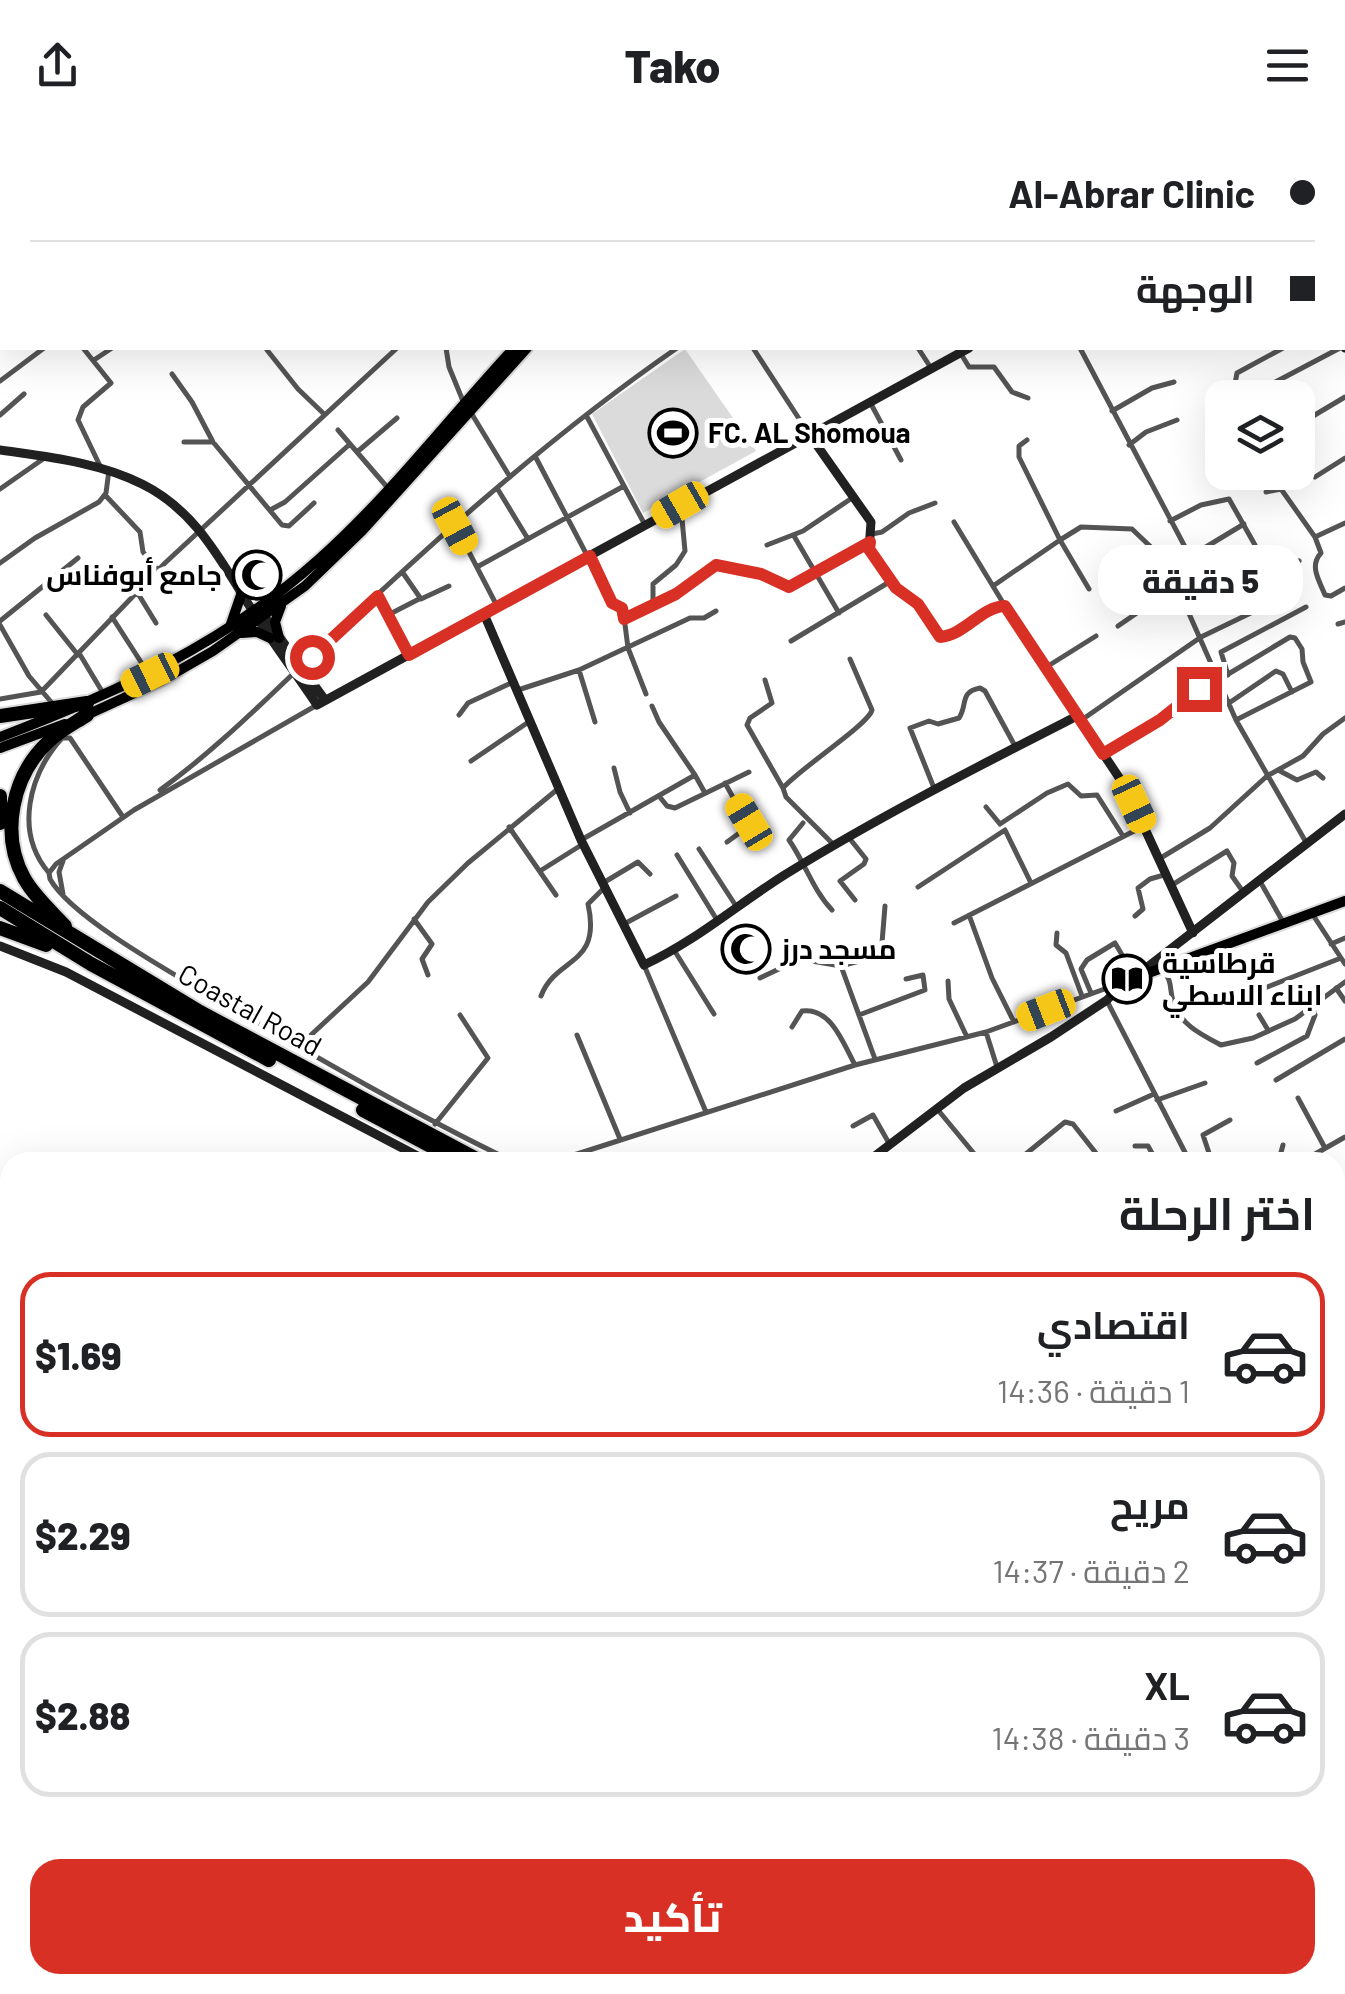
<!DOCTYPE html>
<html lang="ar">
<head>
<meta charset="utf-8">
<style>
	body { margin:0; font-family:Barlow,Cairo,sans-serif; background:#f6f6f6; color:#202124; direction:rtl; height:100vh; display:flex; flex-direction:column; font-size:38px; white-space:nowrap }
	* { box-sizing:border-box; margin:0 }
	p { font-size:32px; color:#757577 }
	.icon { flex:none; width:55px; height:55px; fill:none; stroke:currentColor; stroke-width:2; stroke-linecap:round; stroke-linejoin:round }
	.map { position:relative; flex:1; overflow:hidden; direction:ltr }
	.details { position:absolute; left:0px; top:1022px; width:1345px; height:842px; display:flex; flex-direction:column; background:#fff; border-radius:30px 30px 0 0; box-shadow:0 10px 40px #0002; direction:rtl }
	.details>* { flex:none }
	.banner { position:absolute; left:0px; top:0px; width:1345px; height:220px; box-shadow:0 10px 40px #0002; direction:rtl; display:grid; align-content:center; height:220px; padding:0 30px; background:#fff }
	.buttons { position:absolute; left:1205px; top:250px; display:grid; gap:20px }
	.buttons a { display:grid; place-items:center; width:110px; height:110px; border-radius:20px; background:#fff; box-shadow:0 10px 40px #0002; font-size:50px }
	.end { position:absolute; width:45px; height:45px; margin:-22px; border:12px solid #d93025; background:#fff; box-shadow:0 0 0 5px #fff }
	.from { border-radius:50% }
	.bubble { position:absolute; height:70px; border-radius:30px; background:#fff; box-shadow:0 10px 40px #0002; font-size:32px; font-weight:800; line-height:70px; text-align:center; direction:rtl }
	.car { position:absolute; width:30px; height:60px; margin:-30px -15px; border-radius:12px; box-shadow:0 0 8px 2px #0007; background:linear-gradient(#f5c518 24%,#345 0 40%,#f5c518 0 76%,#345 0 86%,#f5c518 0) }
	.banner b { display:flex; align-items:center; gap:35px; height:95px; font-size:38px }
	.banner b+b { border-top:2px solid #e0e0e0 }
	.banner i { width:25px; height:25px; background:#202124 }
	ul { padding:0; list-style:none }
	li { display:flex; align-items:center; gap:30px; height:165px; margin:0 20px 15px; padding:0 10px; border:5px solid #e0e0e0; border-radius:30px }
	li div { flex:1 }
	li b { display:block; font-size:38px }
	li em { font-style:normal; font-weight:800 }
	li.active { border-color:#d93025 }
	li>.icon { width:90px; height:90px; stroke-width:1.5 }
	h2 { padding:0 30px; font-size:45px; line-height:120px }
	.action { display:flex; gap:20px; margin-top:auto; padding:20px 30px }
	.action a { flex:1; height:115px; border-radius:30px; background:#d93025; color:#fff; font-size:40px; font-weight:800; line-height:115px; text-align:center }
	header { display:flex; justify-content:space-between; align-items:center; height:130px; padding:0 30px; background:#fff; font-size:45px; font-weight:800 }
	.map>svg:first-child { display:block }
	.green { fill:#dbdbdb }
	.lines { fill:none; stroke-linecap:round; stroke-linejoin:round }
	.taxiway { stroke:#808080; stroke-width:11 }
	.primary-casing { stroke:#dbdbdb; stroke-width:14 }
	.highway-casing { stroke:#dbdbdb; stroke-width:18 }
	.street { stroke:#545454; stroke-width:5 }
	.secondary { stroke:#212121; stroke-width:9 }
	.primary { stroke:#000; stroke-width:10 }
	.highway { stroke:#000; stroke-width:14 }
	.route { stroke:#d93025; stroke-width:12 }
	.labels { text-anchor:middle; stroke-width:10; stroke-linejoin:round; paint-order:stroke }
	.poi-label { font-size:28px; font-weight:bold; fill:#000; stroke:#fff; text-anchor:start }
	.street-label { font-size:28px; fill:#000; stroke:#fff }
</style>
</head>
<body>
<header><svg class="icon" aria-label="menu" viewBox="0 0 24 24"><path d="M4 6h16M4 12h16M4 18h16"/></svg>Tako<svg class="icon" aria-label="share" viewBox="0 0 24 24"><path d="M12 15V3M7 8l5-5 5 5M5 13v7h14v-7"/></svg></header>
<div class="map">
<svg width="1345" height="1864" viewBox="0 0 1345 1864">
	<rect width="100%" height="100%" fill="#fff"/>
	<path class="green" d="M685 219 756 321 643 383 592 284Z"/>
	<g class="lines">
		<path class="taxiway" d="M298 0 300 2
			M544 0 545 2"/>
		<g class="primary-casing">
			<path id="primary" d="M786 2 789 0
				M800 2 804 0
				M246 462H279
				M231 494 242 462
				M242 503 257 502 270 508
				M279 508 275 492 281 476
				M80 588 161 551 213 521 305 456 362 401 527 218
				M0 607C116 563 224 514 318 430 390 366 449 288 514 218
				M0 618 65 594
				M1132 849 1345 771
				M0 1327 10 1343
				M0 1345 10 1361
				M217 1855 218 1864
				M226 1855 227 1864"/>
		</g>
		<g class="highway-casing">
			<path id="highway" d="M0 586 87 573
				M0 666V693
				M0 761 200 882 482 1032
				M0 778 91 834 269 930
				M65 796C51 781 34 766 24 748 0 704 12 646 48 612 59 601 73 594 87 585
				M0 798 46 815
				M363 980 461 1032
				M1335 1481 1345 1487"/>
		</g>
		<path class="street" d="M263 0 266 2
			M568 0 569 2
			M867 0 868 2
			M985 0 987 2
			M1127 0 1128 2
			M1160 0 1161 2
			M1276 0 1277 2
			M1299 0 1300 2
			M191 2 194 0
			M633 2 634 0
			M950 2 954 0
			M1060 2 1065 0
			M1342 8 1345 7
			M0 174 2 171
			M1342 206 1345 205
			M83 218 111 253 83 277 78 290 101 338
			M446 218 449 237 463 271
			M753 218 809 304
			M918 218 931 238
			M1080 218 1194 434 1199 453 1183 470 1236 590 1307 714
			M267 220 298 259 324 284
			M961 224 969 237H994L1012 262 1028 268
			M94 230 112 218
			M172 244 192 272 213 312 282 395 289 396 314 373
			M0 251 44 218
			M1234 259 1237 243 1283 218
			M1245 268 1340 218
			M871 274 901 330
			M470 281 510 347
			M1112 281 1152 258 1174 252
			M0 285 24 264
			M586 285 645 395
			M1298 295 1345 267
			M338 300 387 357
			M184 312H213
			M1129 315 1146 302 1177 290
			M357 322 397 288
			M535 326 612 473 623 479 628 518 646 564
			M1315 347 1345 328
			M497 358 528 409
			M0 359 43 329
			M1266 362 1281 359 1315 407 1321 423C1309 436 1319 450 1325 465L1331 466 1345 458
			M105 365 140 402 143 422 158 440
			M272 379 285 372 350 314
			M1170 391 1201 375 1229 369 1255 415
			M954 392 1005 476
			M455 395 497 476
			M872 404 882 402 909 383 935 373
			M794 406 839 483
			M1315 407 1345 393
			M767 415 803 401 852 368
			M1191 426 1244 394
			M0 433 35 408 99 372 106 363 109 340
			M477 437 624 356
			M403 443 421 469 449 456
			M993 456 1060 410 1019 327V316L1027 310
			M1089 459 1060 410 1081 397 1132 399 1153 419 1183 470
			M137 462 156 493
			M379 467 409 525
			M653 475V454L676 435 685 421 681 378
			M46 485 78 525
			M388 485 419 469
			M112 487 148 543
			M625 489 676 465 716 435 761 444 789 457 869 411
			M0 491 78 428
			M1338 494 1345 492
			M0 495 29 546 52 573
			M1118 496 1176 456
			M791 511 891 451
			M79 523 103 563
			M1048 536 1096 506
			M579 540 595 592
			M1228 545 1221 522 1306 477
			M1220 549 1290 507 1295 508 1302 519 1303 532 1311 552 1236 590
			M765 550 772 573 750 588 747 595 783 658
			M518 560 579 540 690 488H704L716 481
			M0 569 41 562 165 433 397 218
			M1229 573 1276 541 1283 544 1292 562
			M317 575 134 680 56 734 49 743 50 749C71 787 172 843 211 866 311 924 410 982 514 1032
			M652 576 659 592 695 645
			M459 585 468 573 511 553
			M1083 589 1201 507 1286 466 1292 460 1290 439 1299 431
			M1105 623 1159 590 1219 547
			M471 631 530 591
			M614 638 620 662 630 683
			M1278 640 1297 650 1316 642 1323 648
			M725 653 749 696 727 712
			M934 658 910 598 929 591 938 594 959 588C968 575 959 562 980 558L985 561 1015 616
			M160 660C210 624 254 581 298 539 418 425 541 312 677 218
			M659 666 667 676 675 678 749 642
			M986 677 1000 694
			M803 693 789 710C805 733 813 760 832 780
			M1000 694 1047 663 1068 654 1081 666 1097 665 1123 706
			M509 697 556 765
			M850 709 866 729 864 734 840 751 855 770
			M581 710 695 645 705 663
			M833 714 786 667 783 658C799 639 868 595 872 580L850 529
			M699 719 736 776
			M677 725 717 790
			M1159 729 1210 698 1267 646 1303 626 1323 604 1345 588
			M63 731 59 742 63 764
			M540 741 583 714
			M49 743C14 702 29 645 62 608H70L123 687
			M603 753 638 732 650 744
			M1261 753 1283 792
			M1172 755 1227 721 1234 733 1232 746 1244 763
			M918 757 1005 700 1031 753
			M1311 782 1345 834
			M969 785 992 848 1014 892
			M1135 786 1143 779 1138 758 1150 749 1164 745
			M414 789 432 814 422 829 428 845
			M954 793 1142 697
			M624 794 676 766
			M1057 803 1056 815 1066 823 1082 866
			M1331 814 1345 808
			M674 820 714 884
			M644 835 706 982
			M841 836 875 929
			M1163 840C1173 852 1169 858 1173 871 1179 894 1202 905 1221 915L1253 908 1295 889 1345 852
			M760 848 800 829 841 836 881 825 885 776
			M948 851 949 869 967 907
			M1336 858 1345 871
			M1091 863 1081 839 1087 830 1115 813 1128 835
			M541 866C556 826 602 837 588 774L603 759
			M1234 870 1341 828
			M1107 871 1190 1032
			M859 885 925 860 923 845 906 849
			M1259 885 1268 900
			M792 897 802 881C831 877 843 913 855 935
			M986 902 997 937
			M577 905 620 1009
			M297 918 368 852 428 772 468 733 559 658
			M1257 933 1307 906 1315 885 1313 876 1294 862 1268 874
			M1276 950 1345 909
			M1298 968 1325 1018
			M1157 970 1205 953
			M938 980 981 1032
			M1116 981 1154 964
			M435 994 488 928 460 885
			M853 996 873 985 890 1015
			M1135 1016H1148L1157 1032
			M552 1032 855 935 986 902 1121 853
			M1016 1032 1065 992 1073 994 1103 1032
			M1177 1032 1185 1023
			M1212 1032 1203 1005 1230 990
			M1269 1032 1280 1026 1283 1015
			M1301 1032 1345 1007
			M1335 1108 1345 1124
			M4 1156 10 1168
			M1335 1264 1345 1259
			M1335 1274 1345 1288
			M0 1294 10 1289
			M0 1445 10 1459
			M0 1455 10 1505
			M1338 1474 1345 1470
			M1335 1560 1345 1553
			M1335 1590 1345 1581
			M0 1621 10 1615
			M1335 1653 1345 1644
			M1335 1660 1345 1669
			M0 1674 10 1672
			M0 1715 10 1709
			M1335 1740 1345 1748
			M10 1767V1774
			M1335 1775 1340 1778
			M0 1798 10 1795
			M1335 1810 1345 1792
			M1335 1853 1345 1861
			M76 1855 78 1864
			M142 1855 143 1864
			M501 1855 503 1864
			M744 1855 754 1864
			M823 1855 828 1864
			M227 1862 315 1855
			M349 1862H420
			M93 1864 138 1855
			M630 1864 635 1855
			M801 1864 803 1855
			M1307 1864 1311 1855"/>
		<path class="secondary" d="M1342 84 1345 83
			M1342 211 1345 218
			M809 304 871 392 869 420 896 458 918 474 939 506C964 510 980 476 1005 476L1126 658 1193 803
			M0 320C48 327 98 332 142 354 199 382 223 436 256 486 275 516 297 545 317 575L969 218
			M259 479 325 570
			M484 484 581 710 644 835C696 811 738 774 786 744 880 686 979 636 1077 586
			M0 816 66 842 429 1032
			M867 1032 964 958 1051 907 1107 870 1124 852 1132 849 1345 684
			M0 1157 10 1155
			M1335 1411 1345 1410"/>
		<use href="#primary" class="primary"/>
		<use href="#highway" class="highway"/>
	</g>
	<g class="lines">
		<path class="route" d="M312 527 378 466 409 525 590 426 612 473 622 478 624 489 676 464 716 435 761 444 789 457 870 412 869 419 896 458 918 474 940 507C965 505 981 477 1005 476L1103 624 1160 590 1199 559"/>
	</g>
	<defs>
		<g id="stadium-ring" transform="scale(2.5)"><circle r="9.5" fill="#fff" stroke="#000" stroke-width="1.5"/><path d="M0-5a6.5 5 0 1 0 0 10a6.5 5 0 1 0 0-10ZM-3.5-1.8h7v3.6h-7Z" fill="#000"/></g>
		<g id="mosque-ring" transform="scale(2.5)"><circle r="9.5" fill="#fff" stroke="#000" stroke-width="1.5"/><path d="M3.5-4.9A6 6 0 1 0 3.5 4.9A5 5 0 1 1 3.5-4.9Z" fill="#000"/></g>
		<g id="library-ring" transform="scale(2.5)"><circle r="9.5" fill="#fff" stroke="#000" stroke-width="1.5"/><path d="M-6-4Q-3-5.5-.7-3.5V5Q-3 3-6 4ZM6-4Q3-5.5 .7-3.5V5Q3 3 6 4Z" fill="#000"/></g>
	</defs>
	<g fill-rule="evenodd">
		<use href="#stadium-ring" x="673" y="303"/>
		<use href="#mosque-ring" x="257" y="445"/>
		<use href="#mosque-ring" x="746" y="819"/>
		<use href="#library-ring" x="1127" y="849"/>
	</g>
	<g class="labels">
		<g class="poi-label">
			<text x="708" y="313">FC. AL Shomoua</text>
			<text x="222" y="455" text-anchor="end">جامع أبوفناس</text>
			<text x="781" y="829">مسجد درز</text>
			<text x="1162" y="843">قرطاسية<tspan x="1162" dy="32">ابناء الاسطي</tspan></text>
		</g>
		<g class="street-label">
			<text transform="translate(250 880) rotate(29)" y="10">Coastal Road</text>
		</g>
	</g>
</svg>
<div class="buttons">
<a><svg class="icon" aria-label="layers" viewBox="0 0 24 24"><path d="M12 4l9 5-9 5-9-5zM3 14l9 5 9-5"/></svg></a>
</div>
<i class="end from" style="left:312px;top:527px"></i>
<i class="end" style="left:1199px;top:559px"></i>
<div class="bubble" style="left:1098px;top:415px;width:205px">5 دقيقة</div>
<i class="car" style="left:680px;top:375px;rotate:240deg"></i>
<i class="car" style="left:455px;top:396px;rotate:152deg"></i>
<i class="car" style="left:150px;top:545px;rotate:244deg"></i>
<i class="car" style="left:1134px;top:674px;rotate:155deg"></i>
<i class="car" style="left:749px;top:692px;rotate:329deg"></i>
<i class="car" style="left:1046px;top:880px;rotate:249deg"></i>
<div class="banner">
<b><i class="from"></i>Al-Abrar Clinic</b>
<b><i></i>الوجهة</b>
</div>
<section class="details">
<h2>اختر الرحلة</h2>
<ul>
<li class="active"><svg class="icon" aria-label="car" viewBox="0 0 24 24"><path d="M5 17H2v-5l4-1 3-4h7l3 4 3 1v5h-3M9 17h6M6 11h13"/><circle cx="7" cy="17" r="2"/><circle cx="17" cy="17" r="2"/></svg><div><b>اقتصادي</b><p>1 دقيقة · 14:36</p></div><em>$1.69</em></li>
<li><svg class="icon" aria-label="car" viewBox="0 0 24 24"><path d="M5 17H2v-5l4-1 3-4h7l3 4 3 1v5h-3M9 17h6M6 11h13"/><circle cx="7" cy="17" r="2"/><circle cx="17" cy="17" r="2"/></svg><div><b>مريح</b><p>2 دقيقة · 14:37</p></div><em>$2.29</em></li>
<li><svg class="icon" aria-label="car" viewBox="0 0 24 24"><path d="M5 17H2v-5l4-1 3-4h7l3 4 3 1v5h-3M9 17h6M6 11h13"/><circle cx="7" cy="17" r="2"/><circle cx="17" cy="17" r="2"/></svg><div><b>XL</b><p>3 دقيقة · 14:38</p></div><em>$2.88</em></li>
</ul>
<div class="action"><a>تأكيد</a></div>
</section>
</div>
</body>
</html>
